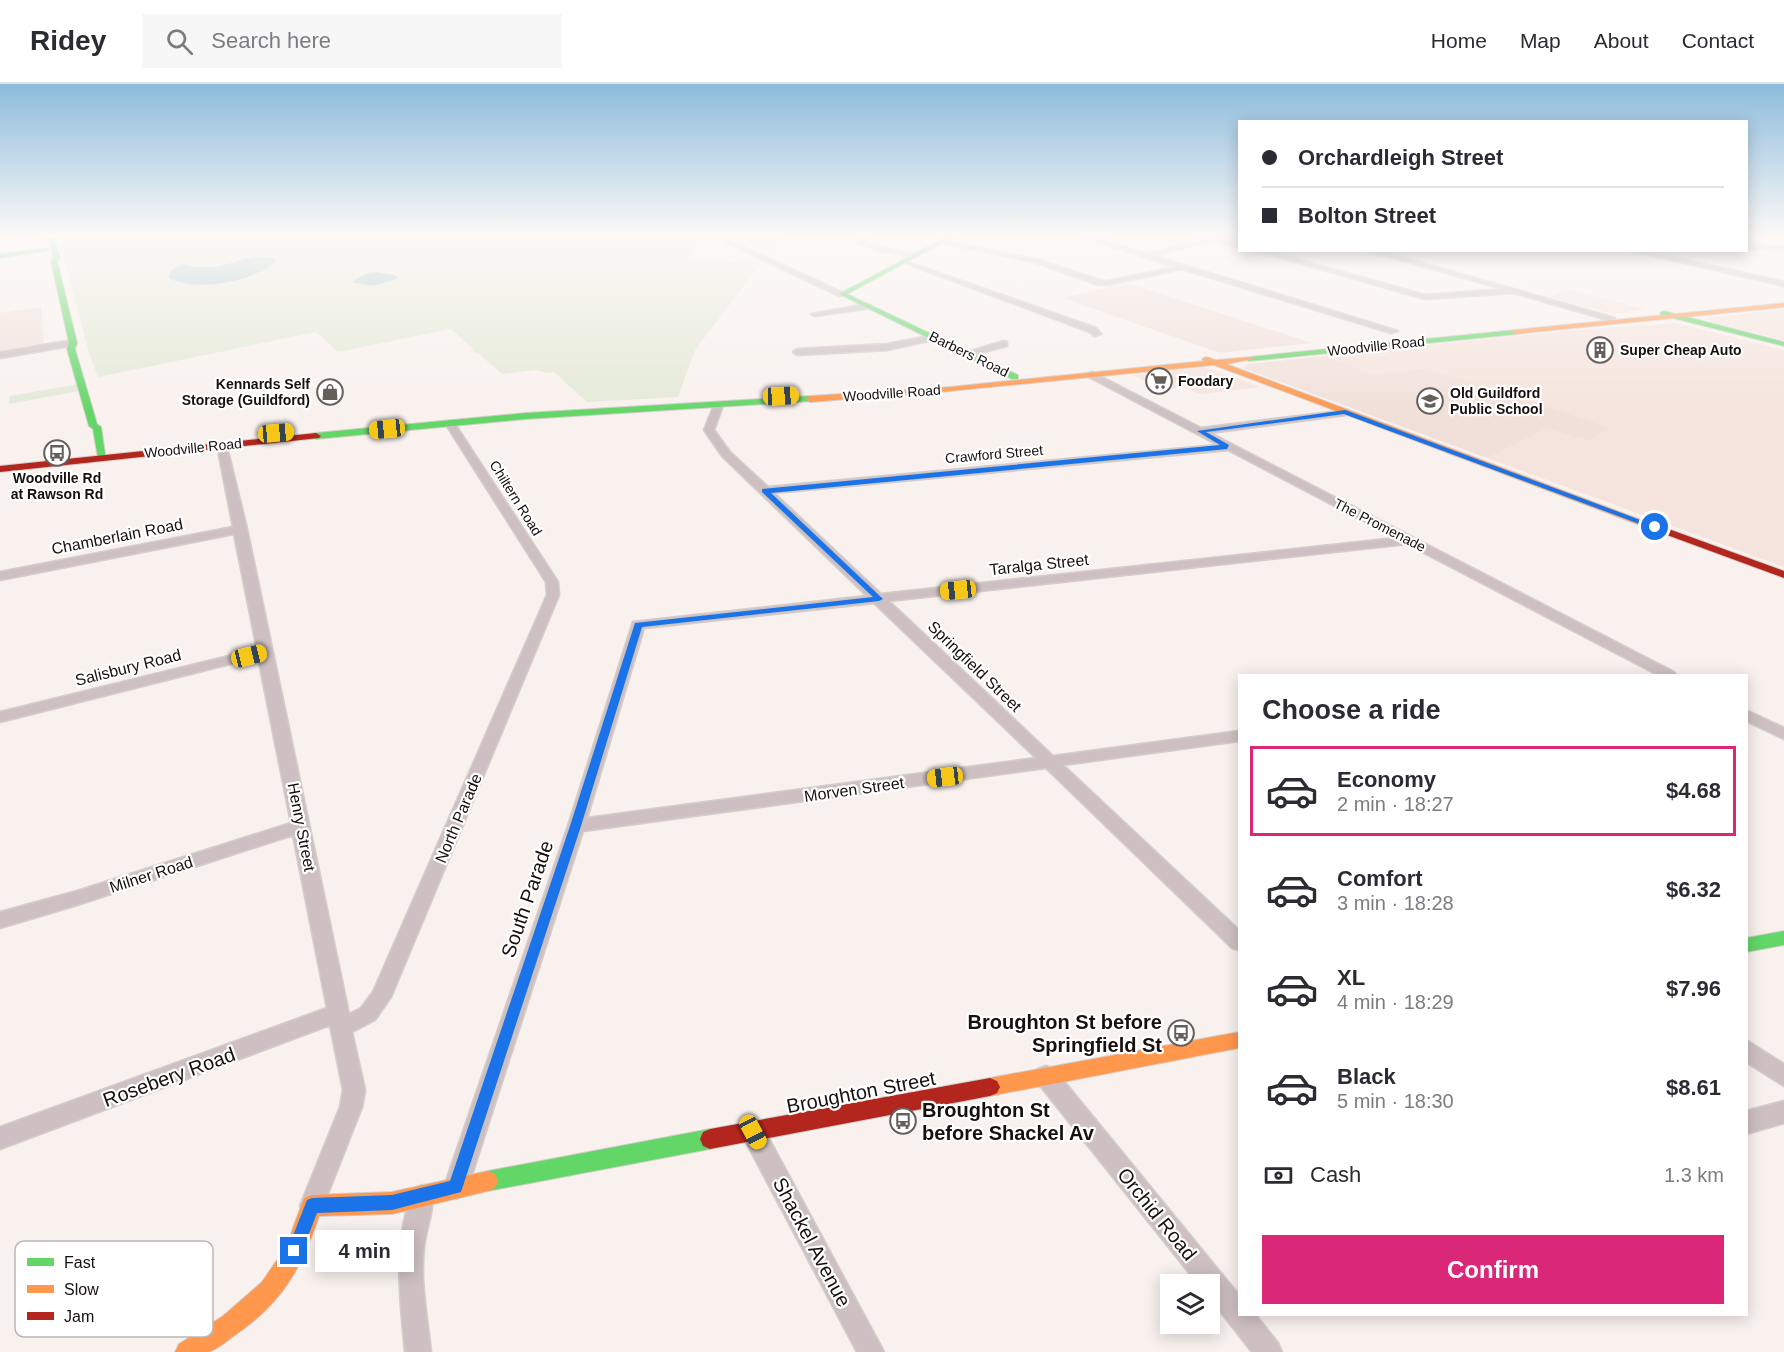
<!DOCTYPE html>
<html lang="en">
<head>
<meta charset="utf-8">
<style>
	body { margin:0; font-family:Arial,sans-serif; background:#f7f7f7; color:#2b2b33; height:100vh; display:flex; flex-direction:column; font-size:22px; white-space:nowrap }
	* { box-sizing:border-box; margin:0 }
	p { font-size:20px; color:#7c7c81 }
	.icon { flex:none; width:33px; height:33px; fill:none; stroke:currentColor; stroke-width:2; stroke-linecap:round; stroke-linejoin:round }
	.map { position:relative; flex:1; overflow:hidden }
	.panel { position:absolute; left:1238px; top:590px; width:510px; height:642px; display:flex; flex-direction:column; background:#fff; border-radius:0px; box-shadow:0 3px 15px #0003 }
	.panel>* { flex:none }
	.hud { position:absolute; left:1238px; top:36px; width:510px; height:132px; border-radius:0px; box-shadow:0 3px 15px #0003; display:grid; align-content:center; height:132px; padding:0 24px; background:#fff }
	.buttons { position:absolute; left:1160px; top:1190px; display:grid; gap:12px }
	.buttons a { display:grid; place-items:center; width:60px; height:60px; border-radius:0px; background:#fff; box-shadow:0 3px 15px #0003; font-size:30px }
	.end { position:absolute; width:27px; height:27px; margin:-14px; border:8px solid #1a73e8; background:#fff; box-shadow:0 0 0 3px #fff }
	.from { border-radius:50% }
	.bubble { position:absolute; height:42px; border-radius:0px; background:#fff; box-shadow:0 3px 15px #0003; font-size:20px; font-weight:600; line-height:42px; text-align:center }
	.car { position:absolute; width:18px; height:36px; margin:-18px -9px; border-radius:8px; box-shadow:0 0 4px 2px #0007; background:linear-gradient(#f5c518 24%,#345 0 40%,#f5c518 0 76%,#345 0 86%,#f5c518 0) }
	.hud b { display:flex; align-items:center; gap:21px; height:57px; font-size:22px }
	.hud b+b { border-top:2px solid #e1e1e2 }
	.hud i { width:15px; height:15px; background:#2b2b33 }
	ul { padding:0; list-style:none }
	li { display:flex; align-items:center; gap:18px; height:90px; margin:0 12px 9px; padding:0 12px; border:3px solid transparent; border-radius:0px }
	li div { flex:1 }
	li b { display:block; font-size:22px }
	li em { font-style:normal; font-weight:600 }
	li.active { border-color:#db2777 }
	li>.icon { width:54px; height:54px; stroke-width:1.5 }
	h2 { padding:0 24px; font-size:27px; line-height:72px }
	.pay { display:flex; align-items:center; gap:15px; height:66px; padding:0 24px; font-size:22px }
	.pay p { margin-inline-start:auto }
	.primary-button { display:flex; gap:12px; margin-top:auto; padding:12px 24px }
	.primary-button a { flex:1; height:69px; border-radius:0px; background:#db2777; color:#fff; font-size:24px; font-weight:600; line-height:69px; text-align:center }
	header { display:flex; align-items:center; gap:36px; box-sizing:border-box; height:84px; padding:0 30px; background:#fff; border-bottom:2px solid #e1e1e2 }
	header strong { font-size:28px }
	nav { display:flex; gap:33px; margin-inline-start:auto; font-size:21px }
	.search { width:420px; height:54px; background:#f7f7f7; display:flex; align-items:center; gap:15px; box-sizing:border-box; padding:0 21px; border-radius:0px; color:#7c7c81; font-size:22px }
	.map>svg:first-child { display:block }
	.built { fill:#f5e4dd }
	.education { fill:#f1e0da }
	.green { fill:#e3e9d7 }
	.water { fill:#a5c7ca }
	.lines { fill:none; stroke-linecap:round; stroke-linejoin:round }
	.street-casing { stroke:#d4cecb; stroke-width:3 }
	.fast-casing { stroke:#d4cecb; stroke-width:2 }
	.slow-casing { stroke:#d4cecb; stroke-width:2 }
	.jam-casing { stroke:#d4cecb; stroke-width:2 }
	.street { fill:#cec0c2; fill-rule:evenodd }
	.fast { fill:#63d668; fill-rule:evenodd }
	.slow { fill:#ff974d; fill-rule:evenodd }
	.jam { fill:#b3261e; fill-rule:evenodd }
	.route { fill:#1a73e8 }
	.labels { text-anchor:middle; stroke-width:4.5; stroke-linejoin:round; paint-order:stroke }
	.far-street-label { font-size:14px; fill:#16100e; stroke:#fff }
	.far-poi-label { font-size:14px; font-weight:bold; fill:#16100e; stroke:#fff; text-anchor:start }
	.street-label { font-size:16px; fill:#16100e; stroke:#fff }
	.near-street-label { font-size:20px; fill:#16100e; stroke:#fff }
	.near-poi-label { font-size:20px; font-weight:bold; fill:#16100e; stroke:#fff; text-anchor:end }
	.key { fill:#fff; stroke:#b9b7b7; stroke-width:1.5 }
	.key-label { font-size:16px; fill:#16100e }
</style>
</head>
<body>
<header>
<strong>Ridey</strong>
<div class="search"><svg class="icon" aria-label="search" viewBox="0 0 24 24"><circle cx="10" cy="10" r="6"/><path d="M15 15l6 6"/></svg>Search here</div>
<nav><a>Home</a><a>Map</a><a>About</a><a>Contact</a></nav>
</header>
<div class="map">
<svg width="1784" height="1268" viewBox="0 0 1784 1268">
	<rect width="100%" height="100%" fill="#f9f1ee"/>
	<path class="built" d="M1566 206 1574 207 1645 225 1614 230 1549 213Z
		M1784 225V256L1712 238 1705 234Z
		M1676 239 1784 266V483L1487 374 1547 343 1588 357 1427 284 1374 290 1324 272 1575 246Z
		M1204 283 1261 303 1201 310 1182 303 1162 306 1132 291Z"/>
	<path class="education" d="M1128 199 1312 259 1220 269 1063 214Z
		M41 223 44 259 0 266V229Z
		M1324 272 1374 290 1427 284 1610 344 1588 357 1547 344 1487 374 1243 284 1248 280Z"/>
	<path class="green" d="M82 151H706L717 156 695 161 696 164 688 171C712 182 730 179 755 174L762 178 695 266 678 313 587 318 554 288 548 289 536 286 502 290 479 270 473 268V265L451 245 338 268 316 248 98 293 89 269 59 154Z
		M729 151H782L770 169Z
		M79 300V307L9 320 10 312Z"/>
	<path class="water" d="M255 172 276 175 275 178C253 198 196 208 169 194L170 187 183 180 192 183H217Z
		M375 188 394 191 399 194 374 202 352 198 368 189Z"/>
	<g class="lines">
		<g class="street-casing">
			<path id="street" d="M859 151H865L864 157 880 163 919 171 916 173 879 167 858 159Z
				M1076 151H1085L1147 170 1212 152 1229 151 1221 154 1239 160V164L1213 156 1155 172 1398 247 1391 249 1182 185 1107 201 1095 200 1037 179 937 158 940 156 1041 176 1099 196 1107 197 1175 183Z
				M725 156H729L846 210 839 212 725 158Z
				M1746 161 1784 163V167L1746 165Z
				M1253 166H1265L1425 211 1503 205 1364 166H1377L1615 234 1608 236 1514 209 1425 215Z
				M1627 166H1642L1784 198V202Z
				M902 176 1096 244 1101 250 1094 252 1090 248 902 178Z
				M867 220 871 222 870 224 815 232 811 230Z
				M935 251 939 253 938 255 887 266 797 271 793 268 797 265 887 260Z
				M73 256 76 257V261L0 274V268Z
				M1004 257 1007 258V262L968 272 964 269Z
				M1092 288 1201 344 1348 326 1350 328 1345 331 1210 349 1674 588 1676 591H1658L1407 460 889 517 1053 672 1239 647V657L1063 681 1239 846V866L1232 864 1046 684 583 747 468 1103 464 1111 456 1115 448 1111 444 1103 568 742 633 538 867 512 722 372 704 346 715 319 723 321 714 346 730 368 768 403 1218 361 1089 293V289ZM1228 366 1396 454 881 510 774 409ZM874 519 1036 674 587 734 644 544Z
				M447 337H453L558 498 559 511 391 913 375 936 352 948 365 1006 362 1023 320 1130 312 1134 304 1130 300 1122 340 1023 343 1006 330 941 0 1065V1043L327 924 293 751 77 821 0 844V828L77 807 291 739 258 573 0 638V628L257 565 234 450 0 496V488L233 443 217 361 226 359 247 445 349 930 361 924 373 908 547 511 546 498 445 339Z
				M1746 626 1784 644V655L1746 637Z
				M1746 956 1784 980V1002L1746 978Z
				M1046 982 1054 985 1239 1211V1230H1255L1278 1259 1282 1268H1252L1209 1213V1200H1198L1038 999 1035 992 1038 985Z
				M1784 1017V1039L1746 1050V1027Z
				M753 1037 761 1040 884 1268H857L745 1056 742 1048 745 1040Z
				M422 1101 430 1105C436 1119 429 1136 426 1151 418 1188 427 1230 431 1268H405C400 1214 392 1157 414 1105Z"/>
		</g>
		<g class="fast-casing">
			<path id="fast" d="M44 151 53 152 60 173 57 177 77 259 75 265 97 340 101 343 106 376 98 374 93 345 89 342 67 265 69 259 51 177 54 173 48 154Z
				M950 151H957L847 210 1018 291V295H1012L839 210Z
				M49 164 47 167 0 174V170Z
				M1664 227 1784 258V262L1661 231 1660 229Z
				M1515 246H1518V250L1249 277 1245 275 1249 273Z
				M810 312 814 315 813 317 526 335 316 355 311 352 316 349 526 329Z
				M1784 847V861L1746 868V854Z
				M710 1045 717 1048 720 1055 717 1062 710 1065 488 1107 481 1104 478 1097 481 1090 488 1087Z"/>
		</g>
		<g class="slow-casing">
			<path id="slow" d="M1784 219V223L1515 250 1511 248 1515 246Z
				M1206 273 1216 276 1252 273 1253 275 1226 280 1657 442 1656 444H1648L1214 281 950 307 810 318 806 315 810 312 950 303 1204 277 1202 275Z
				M1239 948V964L990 1012 983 1009 980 1003 983 997 990 994Z
				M488 1087 495 1090 498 1097 495 1104 488 1107 392 1130 319 1132C302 1184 281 1220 235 1251 228 1256 217 1266 208 1268 198 1268 186 1268 175 1268L179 1260 223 1232 262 1198 286 1163 304 1114 312 1111 392 1108Z"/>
		</g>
		<g class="jam-casing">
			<path id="jam" d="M316 349 321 352 319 354 0 388V382Z
				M1652 439 1784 487V494L1648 444 1647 442Z
				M990 994 997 997 1000 1003 997 1009 990 1012 710 1065 703 1062 700 1055 703 1048 710 1045Z"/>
		</g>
		<use href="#street" class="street"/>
		<use href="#fast" class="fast"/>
		<use href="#slow" class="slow"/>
		<use href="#jam" class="jam"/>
	</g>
	<linearGradient id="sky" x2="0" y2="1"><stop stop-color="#8dbcdc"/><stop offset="0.46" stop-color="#fcf9f7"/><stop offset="1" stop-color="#fcf9f7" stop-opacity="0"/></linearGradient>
	<rect width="1784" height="328" fill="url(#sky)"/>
	<path class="route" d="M1345 326 1659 443 1653 445 1344 330 1206 348 1229 361 1227 365 771 409 883 515 879 517 642 543 581 742 461 1108 392 1126 317 1129 300 1173 294 1175 289 1173 287 1167 307 1116 312 1114 392 1111 450 1097 570 742 635 539 873 513 762 408V405L1220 361 1197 347Z"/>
	<defs>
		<g id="building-ring" transform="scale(1.35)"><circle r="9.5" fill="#fff" stroke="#655f5c" stroke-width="1.5"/><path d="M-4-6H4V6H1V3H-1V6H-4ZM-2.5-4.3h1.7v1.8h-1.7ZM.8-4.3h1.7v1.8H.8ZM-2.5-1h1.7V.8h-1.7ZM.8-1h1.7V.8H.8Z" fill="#655f5c"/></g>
		<g id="supermarket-ring" transform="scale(1.35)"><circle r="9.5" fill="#fff" stroke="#655f5c" stroke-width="1.5"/><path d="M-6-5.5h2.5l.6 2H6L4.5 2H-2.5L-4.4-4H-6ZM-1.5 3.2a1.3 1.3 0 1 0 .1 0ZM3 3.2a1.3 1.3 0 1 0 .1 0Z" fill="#655f5c"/></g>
		<g id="shop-ring" transform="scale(1.35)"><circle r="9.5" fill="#fff" stroke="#655f5c" stroke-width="1.5"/><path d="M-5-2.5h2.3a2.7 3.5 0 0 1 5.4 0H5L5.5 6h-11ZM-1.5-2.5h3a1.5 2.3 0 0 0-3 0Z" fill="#655f5c"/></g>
		<g id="school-ring" transform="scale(1.35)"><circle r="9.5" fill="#fff" stroke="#655f5c" stroke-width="1.5"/><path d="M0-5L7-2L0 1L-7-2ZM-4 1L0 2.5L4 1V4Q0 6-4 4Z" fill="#655f5c"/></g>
		<g id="bus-ring" transform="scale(1.35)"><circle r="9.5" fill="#fff" stroke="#655f5c" stroke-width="1.5"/><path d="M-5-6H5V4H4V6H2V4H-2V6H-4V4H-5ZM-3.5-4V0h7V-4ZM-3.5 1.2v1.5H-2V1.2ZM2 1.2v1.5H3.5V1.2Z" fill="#655f5c"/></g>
	</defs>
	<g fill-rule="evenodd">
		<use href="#building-ring" x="1600" y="266"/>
		<use href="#supermarket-ring" x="1159" y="297"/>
		<use href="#shop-ring" x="330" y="308"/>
		<use href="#school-ring" x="1430" y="317"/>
		<use href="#bus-ring" x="57" y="369"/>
		<use href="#bus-ring" x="1181" y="949"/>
		<use href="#bus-ring" x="903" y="1037"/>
	</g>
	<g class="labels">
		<g class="far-street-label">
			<text transform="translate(1376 262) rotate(-6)" y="5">Woodville Road</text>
			<text transform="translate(969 270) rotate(26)" y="5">Barbers Road</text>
			<text transform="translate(892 309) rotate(-4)" y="5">Woodville Road</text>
			<text transform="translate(193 364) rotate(-6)" y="5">Woodville Road</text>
			<text transform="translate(994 370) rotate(-5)" y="5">Crawford Street</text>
			<text transform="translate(516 414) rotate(58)" y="5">Chiltern Road</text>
			<text transform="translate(1380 441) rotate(27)" y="5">The Promenade</text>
		</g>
		<g class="far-poi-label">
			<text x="1620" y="271">Super Cheap Auto</text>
			<text x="1178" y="302">Foodary</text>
			<text x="310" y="305" text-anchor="end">Kennards Self<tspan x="310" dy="16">Storage (Guildford)</tspan></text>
			<text x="1450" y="314">Old Guildford<tspan x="1450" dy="16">Public School</tspan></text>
			<text x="57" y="399" text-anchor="middle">Woodville Rd<tspan x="57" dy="16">at Rawson Rd</tspan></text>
		</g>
		<g class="street-label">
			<text transform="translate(117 452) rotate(-11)" y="6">Chamberlain Road</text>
			<text transform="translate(1039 480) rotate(-6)" y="6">Taralga Street</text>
			<text transform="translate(975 582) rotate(44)" y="6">Springfield Street</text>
			<text transform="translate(128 583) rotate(-14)" y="6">Salisbury Road</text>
			<text transform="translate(854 705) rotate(-8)" y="6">Morven Street</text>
			<text transform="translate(458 734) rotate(-67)" y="6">North Parade</text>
			<text transform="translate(302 743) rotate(79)" y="6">Henry Street</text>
			<text transform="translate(151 790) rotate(-18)" y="6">Milner Road</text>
		</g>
		<g class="near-street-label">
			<text transform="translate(527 815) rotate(-71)" y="7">South Parade</text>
			<text transform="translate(169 993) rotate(-20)" y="7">Rosebery Road</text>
			<text transform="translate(861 1008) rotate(-11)" y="7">Broughton Street</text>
			<text transform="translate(1157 1130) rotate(51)" y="7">Orchid Road</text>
			<text transform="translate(812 1158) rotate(62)" y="7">Shackel Avenue</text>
		</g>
		<g class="near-poi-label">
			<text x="1162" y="945">Broughton St before<tspan x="1162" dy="23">Springfield St</tspan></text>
			<text x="922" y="1033" text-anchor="start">Broughton St<tspan x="922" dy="23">before Shackel Av</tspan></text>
		</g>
	</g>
	<rect x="15" y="1157" width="198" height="96" rx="9" class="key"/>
	<rect x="27" y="1174" width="27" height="8" fill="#63d668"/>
	<rect x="27" y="1201" width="27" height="8" fill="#ff974d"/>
	<rect x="27" y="1228" width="27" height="8" fill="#b3261e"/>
	<g class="key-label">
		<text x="64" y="1184">Fast</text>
		<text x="64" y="1211">Slow</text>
		<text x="64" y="1238">Jam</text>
	</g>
</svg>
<div class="buttons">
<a><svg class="icon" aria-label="layers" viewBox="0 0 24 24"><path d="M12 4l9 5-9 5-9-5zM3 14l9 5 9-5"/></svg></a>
</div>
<i class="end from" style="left:1655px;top:443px"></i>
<i class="end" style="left:294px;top:1167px"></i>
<div class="bubble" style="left:315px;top:1146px;width:99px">4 min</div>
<i class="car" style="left:781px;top:312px;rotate:87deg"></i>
<i class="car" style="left:387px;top:345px;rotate:264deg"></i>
<i class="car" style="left:276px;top:349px;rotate:85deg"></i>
<i class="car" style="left:958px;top:506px;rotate:264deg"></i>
<i class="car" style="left:249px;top:572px;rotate:76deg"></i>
<i class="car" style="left:945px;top:693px;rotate:263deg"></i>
<i class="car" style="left:753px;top:1048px;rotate:152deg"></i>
<div class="hud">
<b><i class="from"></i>Orchardleigh Street</b>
<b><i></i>Bolton Street</b>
</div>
<section class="panel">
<h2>Choose a ride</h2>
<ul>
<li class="active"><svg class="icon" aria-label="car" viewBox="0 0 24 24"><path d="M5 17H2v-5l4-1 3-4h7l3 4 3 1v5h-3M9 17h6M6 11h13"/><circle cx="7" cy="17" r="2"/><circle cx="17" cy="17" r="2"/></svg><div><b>Economy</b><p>2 min · 18:27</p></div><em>$4.68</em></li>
<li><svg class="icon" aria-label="car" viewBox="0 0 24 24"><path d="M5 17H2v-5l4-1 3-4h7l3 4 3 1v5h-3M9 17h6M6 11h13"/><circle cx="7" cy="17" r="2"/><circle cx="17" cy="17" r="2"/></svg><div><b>Comfort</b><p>3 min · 18:28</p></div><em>$6.32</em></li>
<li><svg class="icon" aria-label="car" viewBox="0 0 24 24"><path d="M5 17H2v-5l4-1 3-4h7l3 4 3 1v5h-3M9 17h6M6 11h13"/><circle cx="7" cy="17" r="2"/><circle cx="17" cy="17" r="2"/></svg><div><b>XL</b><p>4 min · 18:29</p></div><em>$7.96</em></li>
<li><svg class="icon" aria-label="car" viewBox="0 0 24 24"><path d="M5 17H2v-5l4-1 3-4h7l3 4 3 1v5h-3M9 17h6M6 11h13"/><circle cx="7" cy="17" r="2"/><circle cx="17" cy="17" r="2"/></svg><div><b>Black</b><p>5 min · 18:30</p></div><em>$8.61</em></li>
</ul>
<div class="pay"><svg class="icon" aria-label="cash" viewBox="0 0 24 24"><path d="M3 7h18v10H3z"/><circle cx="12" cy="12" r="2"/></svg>Cash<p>1.3 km</p></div>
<div class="primary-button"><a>Confirm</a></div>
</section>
</div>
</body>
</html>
